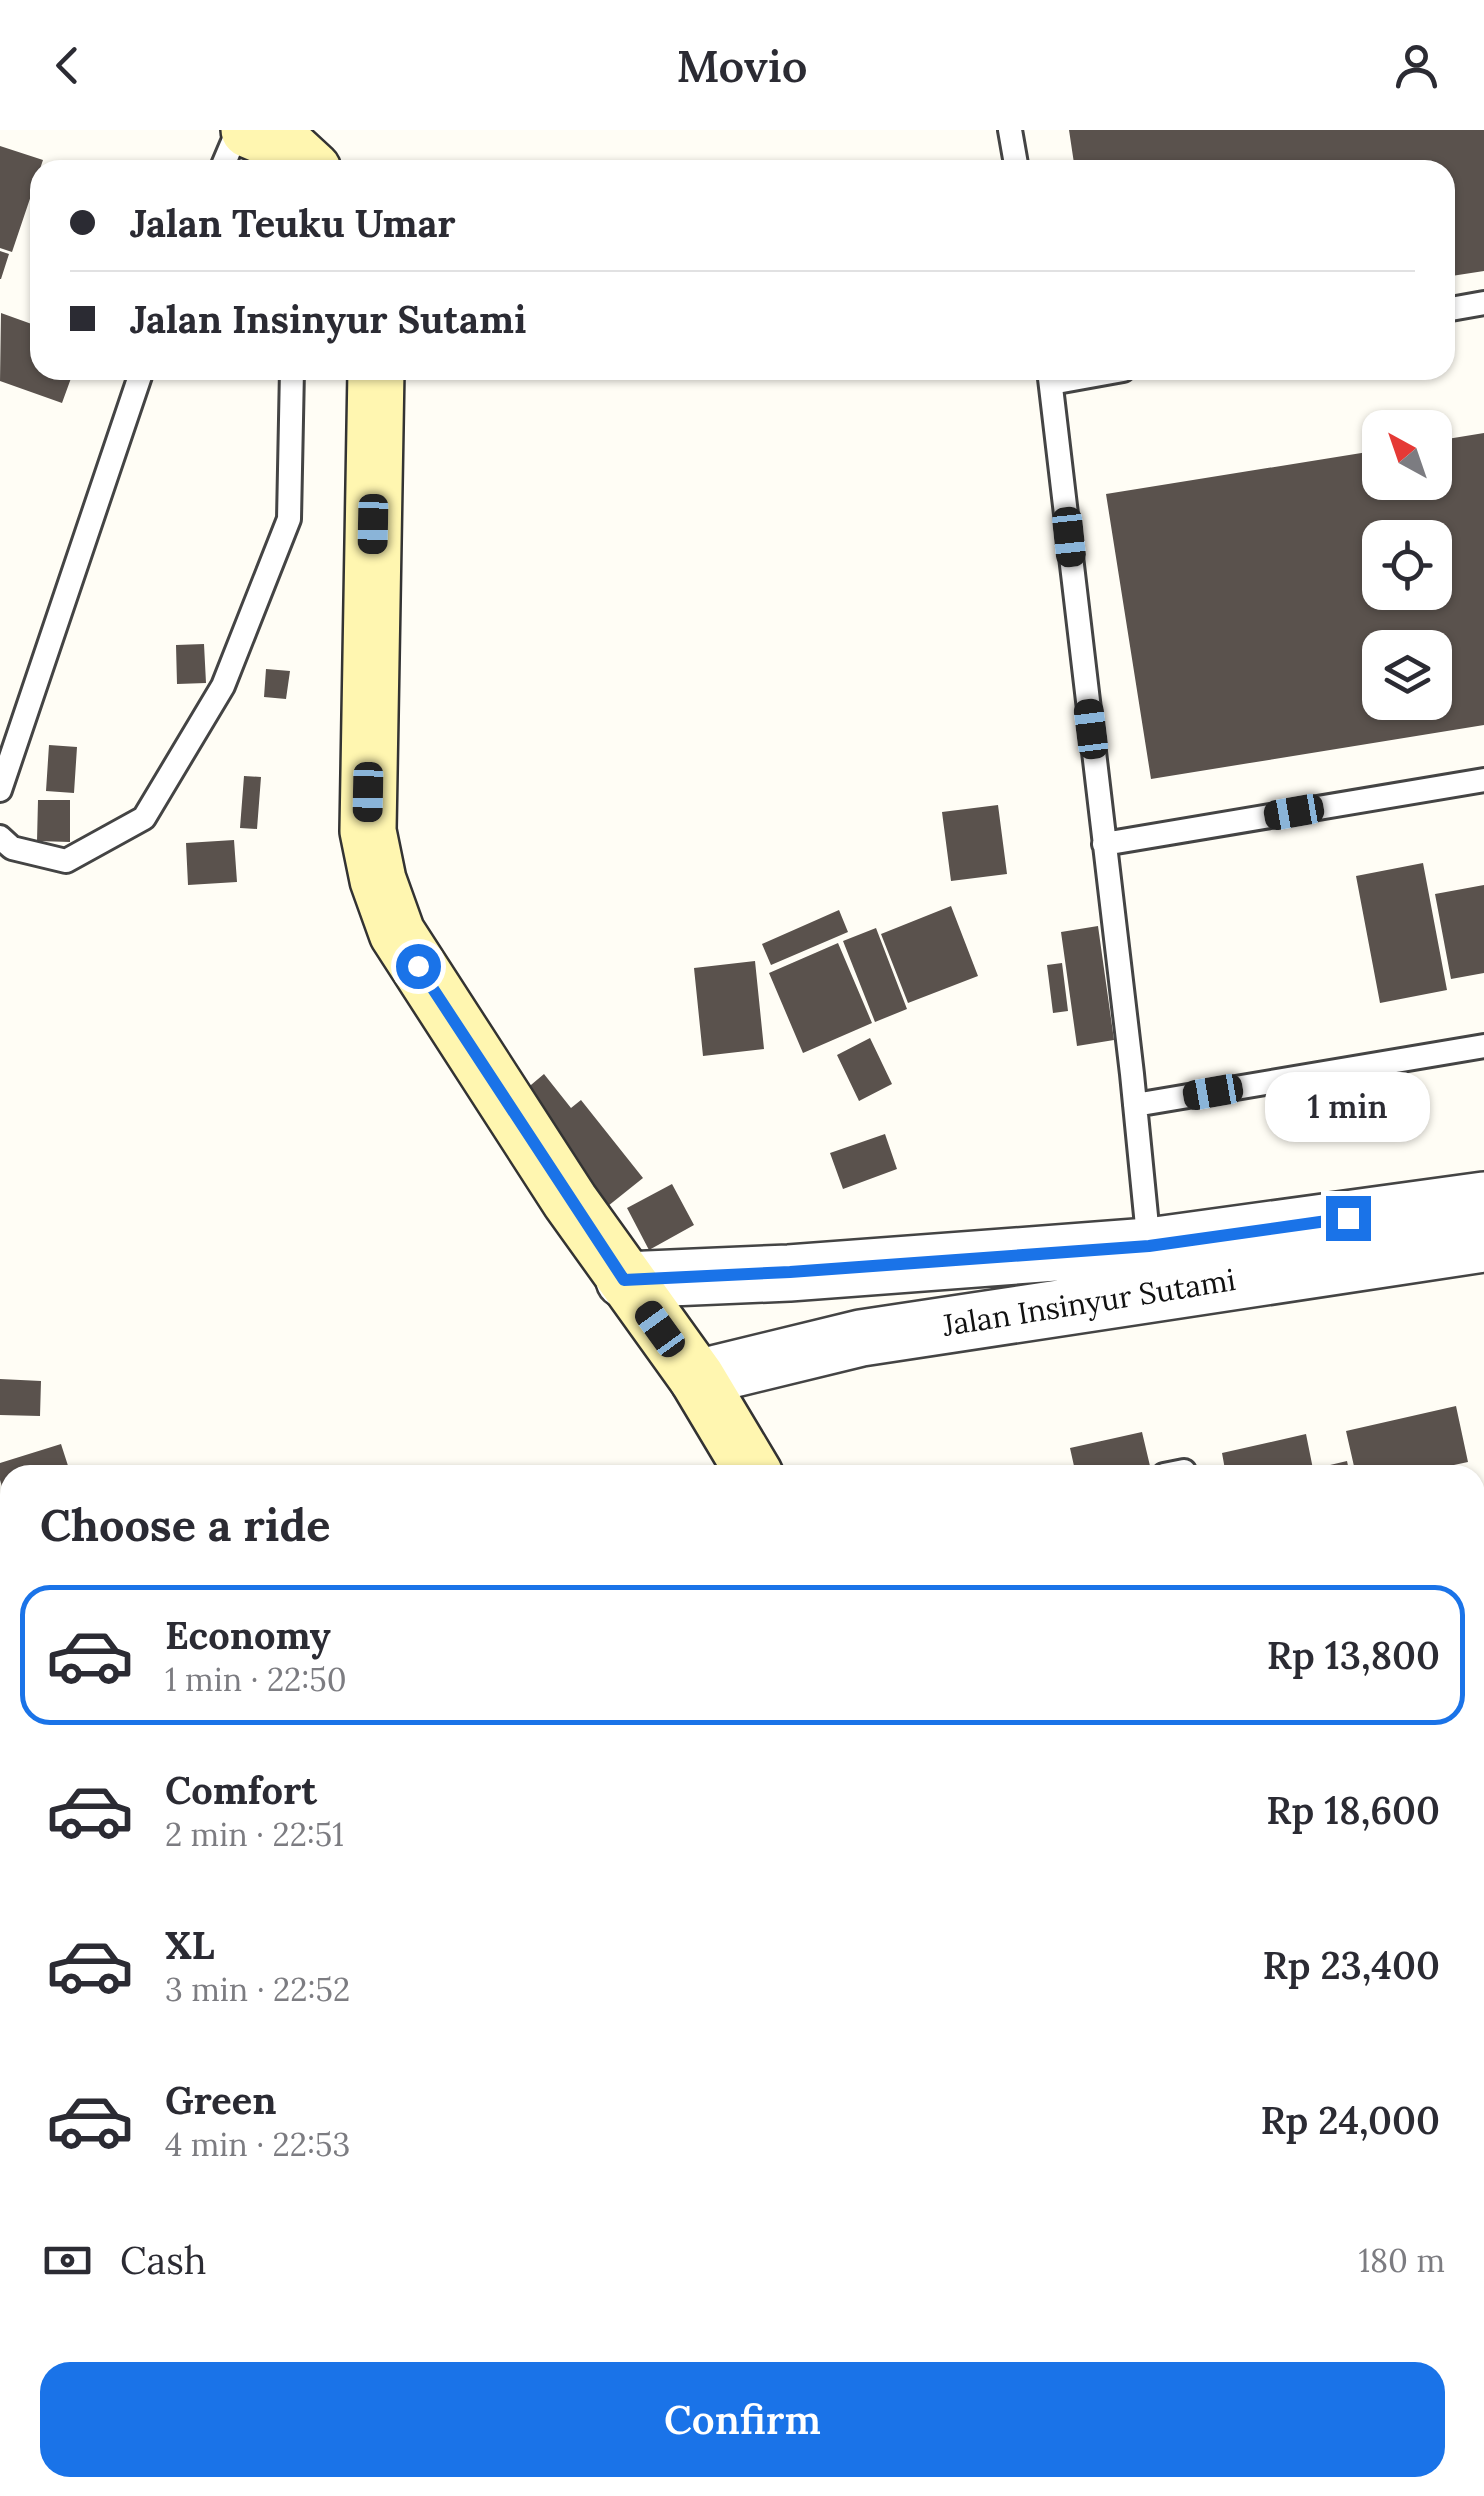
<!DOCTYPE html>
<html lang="en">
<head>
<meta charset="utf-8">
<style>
	body { margin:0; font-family:Lora,serif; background:#f7f7f7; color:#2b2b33; height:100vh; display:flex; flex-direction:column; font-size:38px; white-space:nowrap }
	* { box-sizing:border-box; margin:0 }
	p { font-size:32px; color:#7c7c81 }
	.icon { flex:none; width:55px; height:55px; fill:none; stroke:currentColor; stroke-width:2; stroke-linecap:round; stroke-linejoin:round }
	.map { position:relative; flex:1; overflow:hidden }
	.sheet { position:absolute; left:0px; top:1335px; width:1485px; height:1032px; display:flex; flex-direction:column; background:#fff; border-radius:30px 30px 0 0; box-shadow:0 2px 8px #0004 }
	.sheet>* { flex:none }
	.banner { position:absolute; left:30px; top:30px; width:1425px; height:220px; border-radius:30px; box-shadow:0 2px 8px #0004; display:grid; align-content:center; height:220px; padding:0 40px; background:#fff }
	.needle { width:65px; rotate:320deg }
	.tools { position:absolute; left:1362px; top:280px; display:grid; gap:20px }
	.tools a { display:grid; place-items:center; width:90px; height:90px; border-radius:20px; background:#fff; box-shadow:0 2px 8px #0004; font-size:50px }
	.end { position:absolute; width:45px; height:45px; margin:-22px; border:12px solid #1a73e8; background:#fff; box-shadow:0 0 0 5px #fff }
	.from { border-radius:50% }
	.bubble { position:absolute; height:70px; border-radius:30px; background:#fff; box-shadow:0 2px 8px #0004; font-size:32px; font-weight:600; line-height:70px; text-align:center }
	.car { position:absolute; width:30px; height:60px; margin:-30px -15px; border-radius:12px; box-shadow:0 0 8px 2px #0007; background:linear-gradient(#222 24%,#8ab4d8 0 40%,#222 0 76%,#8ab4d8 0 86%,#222 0) }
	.banner b { display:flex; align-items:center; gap:35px; height:95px; font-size:38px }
	.banner b+b { border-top:2px solid #e1e1e2 }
	.banner i { width:25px; height:25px; background:#2b2b33 }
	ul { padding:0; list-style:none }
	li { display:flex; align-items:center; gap:30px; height:140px; margin:0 20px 15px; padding:0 20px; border:5px solid transparent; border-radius:30px }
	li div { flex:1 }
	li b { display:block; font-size:38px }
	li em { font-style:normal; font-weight:600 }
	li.active { border-color:#1a73e8 }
	li>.icon { width:90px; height:90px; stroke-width:1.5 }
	h2 { padding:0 40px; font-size:45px; line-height:120px }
	.pay { display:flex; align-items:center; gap:25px; height:110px; padding:0 40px; font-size:38px }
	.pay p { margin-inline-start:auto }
	.cta { display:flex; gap:20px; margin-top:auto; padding:20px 40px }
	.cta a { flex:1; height:115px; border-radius:30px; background:#1a73e8; color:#fff; font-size:40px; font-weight:600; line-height:115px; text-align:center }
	header { display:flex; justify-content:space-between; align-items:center; height:130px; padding:0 40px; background:#fff; font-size:45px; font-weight:600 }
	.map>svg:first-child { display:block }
	.building { fill:#5a524d; fill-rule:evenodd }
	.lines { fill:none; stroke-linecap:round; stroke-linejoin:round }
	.service-casing { stroke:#444; stroke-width:28 }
	.minor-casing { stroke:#444; stroke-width:50 }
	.tertiary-casing { stroke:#444; stroke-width:60 }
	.secondary-casing { stroke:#333; stroke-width:60 }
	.service { stroke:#fff; stroke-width:22 }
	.minor { stroke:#fff; stroke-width:45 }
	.tertiary { stroke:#fff; stroke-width:55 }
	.secondary { stroke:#fff6b0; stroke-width:55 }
	.route { stroke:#1a73e8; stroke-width:12 }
	.labels { text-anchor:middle; stroke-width:10; stroke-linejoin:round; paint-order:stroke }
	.street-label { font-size:30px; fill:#111; stroke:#fff }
</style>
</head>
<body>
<header><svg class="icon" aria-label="back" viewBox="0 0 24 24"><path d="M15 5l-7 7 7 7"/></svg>Movio<svg class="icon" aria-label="person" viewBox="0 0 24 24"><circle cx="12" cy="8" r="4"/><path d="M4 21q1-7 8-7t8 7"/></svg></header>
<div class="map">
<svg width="1484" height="2366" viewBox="0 0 1484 2366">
	<rect width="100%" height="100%" fill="#fffdf5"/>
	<path class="building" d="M1069 0H1484V141L1445 147V40H1075Z
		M0 16 43 30 12 122 0 118Z
		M0 121 9 124 1 149H0Z
		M1 183 40 197V240H74L62 273 0 251Z
		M1484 303V595L1151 649 1106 364 1380 320V352H1435V311ZM1380 408H1435V462H1380ZM1380 518H1435V572H1380Z
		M204 514 206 553 177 554 176 515Z
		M266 539 290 541 286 569 264 567Z
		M49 615 77 617 74 663 46 661Z
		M244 646 261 647 257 699 240 698Z
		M38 670H70V712L37 711Z
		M998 675 1007 744 951 751 942 682Z
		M234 710 237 752 188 755 186 713Z
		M1423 733 1447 860 1380 873 1356 746Z
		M1484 755V843L1451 849 1435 764Z
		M951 776 978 846 908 873 881 804Z
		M839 780 848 802 771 835 762 814Z
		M1098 796 1114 910 1077 916 1061 802Z
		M876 798 907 879 875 892 843 811Z
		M838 813 872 893 803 923 769 843Z
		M755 831 764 919 703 926 694 838Z
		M1062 833 1068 881 1053 883 1047 835Z
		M870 908 892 954 859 971 837 925Z
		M544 944 571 978 581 970 643 1048 598 1084 519 965Z
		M885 1004 897 1039 843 1059 830 1023Z
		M672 1054 694 1095 649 1120 627 1078Z
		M0 1249 41 1251 40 1286 0 1285Z
		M1456 1276 1468 1332 1407 1345H1356L1346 1301Z
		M1142 1302 1150 1336 1111 1345H1076L1070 1318Z
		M1306 1304 1313 1339 1347 1331 1350 1345H1226L1222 1323Z
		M61 1314 71 1345H10L9 1380 0 1350V1333Z
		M1475 1404 1484 1442V1493L1475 1494Z
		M1484 1500V1650L1475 1652V1502Z
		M1484 1658V1821L1475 1822V1659Z
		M1484 1832V1999L1475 2001V1834Z
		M1484 2136V2350L1475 2352V2137Z
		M2 2159 10 2204V2330L0 2332Z
		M1124 2358H1435V2359L1401 2366H1125Z"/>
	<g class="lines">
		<g class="service-casing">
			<path id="service" d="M1010 0 1017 40
				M221 40 238 0
				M1445 180 1484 173
				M1049 240 1132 944 1149 1116
				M1051 253 1123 240
				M0 660 142 240
				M0 707 12 718 66 731 144 688 223 556 289 389 292 240
				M1104 714 1484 650
				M1135 975 1484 916
				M1164 1345 1184 1341
				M0 1638 10 1618
				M0 1865 10 1903
				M0 1937H10
				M1475 2041 1484 2039
				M481 2358 482 2366"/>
		</g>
		<g class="minor-casing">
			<path id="minor" d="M722 2366 726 2358"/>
		</g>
		<g class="tertiary-casing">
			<path id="tertiary" d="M624 1150 789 1143 1149 1116 1484 1070
				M697 1248 861 1208 1484 1114"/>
		</g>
		<g class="secondary-casing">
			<path id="secondary" d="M249 0 287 16 313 40
				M376 240 368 701 378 750 397 803 570 1071 697 1248 755 1345
				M820 2366 823 2358"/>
		</g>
		<use href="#service" class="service"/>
		<use href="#minor" class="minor"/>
		<use href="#tertiary" class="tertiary"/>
		<use href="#secondary" class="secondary"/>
	</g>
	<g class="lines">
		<path class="route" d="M418 836 624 1150 790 1142 1149 1116 1348 1088"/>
	</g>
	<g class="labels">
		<g class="street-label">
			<text transform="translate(1089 1173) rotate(-9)" y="10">Jalan Insinyur Sutami</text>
		</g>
	</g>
</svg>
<div class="tools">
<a><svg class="needle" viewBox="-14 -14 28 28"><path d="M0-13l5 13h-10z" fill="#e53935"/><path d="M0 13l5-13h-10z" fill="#7c7c81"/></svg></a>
<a><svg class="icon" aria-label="locate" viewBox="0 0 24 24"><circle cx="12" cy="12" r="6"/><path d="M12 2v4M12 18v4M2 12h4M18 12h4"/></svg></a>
<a><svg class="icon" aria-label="layers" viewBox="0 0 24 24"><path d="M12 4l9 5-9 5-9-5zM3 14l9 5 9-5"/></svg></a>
</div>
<i class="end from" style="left:418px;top:836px"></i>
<i class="end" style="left:1348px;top:1088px"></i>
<div class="bubble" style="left:1265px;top:942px;width:165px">1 min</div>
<i class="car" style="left:373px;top:394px;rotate:181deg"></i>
<i class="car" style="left:1069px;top:407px;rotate:174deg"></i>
<i class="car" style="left:1091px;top:599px;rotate:353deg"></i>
<i class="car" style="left:368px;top:662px;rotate:181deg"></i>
<i class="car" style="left:1294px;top:682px;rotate:260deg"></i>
<i class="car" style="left:1213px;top:962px;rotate:260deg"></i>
<i class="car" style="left:660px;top:1199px;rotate:324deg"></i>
<div class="banner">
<b><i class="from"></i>Jalan Teuku Umar</b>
<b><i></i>Jalan Insinyur Sutami</b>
</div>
<section class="sheet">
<h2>Choose a ride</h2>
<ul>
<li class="active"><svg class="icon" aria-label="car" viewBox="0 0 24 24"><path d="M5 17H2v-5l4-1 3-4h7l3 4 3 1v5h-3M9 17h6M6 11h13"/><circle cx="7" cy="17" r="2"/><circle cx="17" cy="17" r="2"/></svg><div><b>Economy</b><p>1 min · 22:50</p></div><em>Rp 13,800</em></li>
<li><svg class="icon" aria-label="car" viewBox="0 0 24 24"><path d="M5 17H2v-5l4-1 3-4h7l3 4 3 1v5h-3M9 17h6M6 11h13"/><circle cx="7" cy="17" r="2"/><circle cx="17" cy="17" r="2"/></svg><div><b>Comfort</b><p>2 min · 22:51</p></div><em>Rp 18,600</em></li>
<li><svg class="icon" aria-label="car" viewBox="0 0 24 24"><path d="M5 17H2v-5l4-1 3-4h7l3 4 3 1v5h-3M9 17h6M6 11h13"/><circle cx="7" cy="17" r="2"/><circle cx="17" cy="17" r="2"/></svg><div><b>XL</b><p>3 min · 22:52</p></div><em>Rp 23,400</em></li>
<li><svg class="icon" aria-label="car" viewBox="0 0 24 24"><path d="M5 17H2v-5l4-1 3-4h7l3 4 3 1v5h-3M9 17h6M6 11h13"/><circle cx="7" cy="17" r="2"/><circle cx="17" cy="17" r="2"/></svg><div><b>Green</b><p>4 min · 22:53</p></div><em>Rp 24,000</em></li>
</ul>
<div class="pay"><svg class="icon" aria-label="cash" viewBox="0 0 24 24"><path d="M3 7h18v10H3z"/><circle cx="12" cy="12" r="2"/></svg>Cash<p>180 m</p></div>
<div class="cta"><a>Confirm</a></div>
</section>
</div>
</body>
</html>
